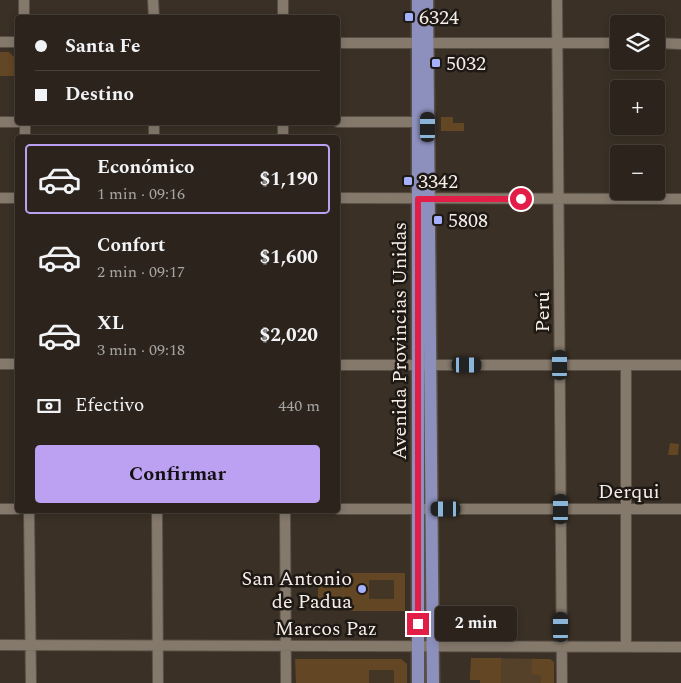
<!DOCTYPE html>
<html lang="es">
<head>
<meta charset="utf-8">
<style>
	body { margin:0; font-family:Spectral,serif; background:#342c25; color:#f1f3f6; height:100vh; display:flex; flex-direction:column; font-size:19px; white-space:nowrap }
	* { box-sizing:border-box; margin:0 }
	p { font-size:16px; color:#a6a4a3 }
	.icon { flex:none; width:28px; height:28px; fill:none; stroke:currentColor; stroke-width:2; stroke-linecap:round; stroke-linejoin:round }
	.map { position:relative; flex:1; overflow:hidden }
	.side { position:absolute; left:15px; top:135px; width:325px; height:378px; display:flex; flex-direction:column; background:#2c241c; border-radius:5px; box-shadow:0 2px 8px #0003,0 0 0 1px #48413b }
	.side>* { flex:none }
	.top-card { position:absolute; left:15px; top:15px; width:325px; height:110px; border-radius:5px; box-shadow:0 2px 8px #0003,0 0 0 1px #48413b; display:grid; align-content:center; height:110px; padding:0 20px; background:#2c241c }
	.fabs { position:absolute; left:610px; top:15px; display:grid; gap:10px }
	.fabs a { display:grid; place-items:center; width:55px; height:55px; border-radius:5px; background:#2c241c; box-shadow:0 2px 8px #0003,0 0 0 1px #48413b; font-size:25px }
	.end { position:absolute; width:22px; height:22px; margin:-11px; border:6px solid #e11d48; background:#fff; box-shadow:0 0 0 2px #fff }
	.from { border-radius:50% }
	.bubble { position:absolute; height:35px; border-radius:5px; background:#2c241c; box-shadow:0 2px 8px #0003,0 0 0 1px #48413b; font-size:16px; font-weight:700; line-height:35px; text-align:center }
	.car { position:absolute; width:15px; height:30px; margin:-15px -8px; border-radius:6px; box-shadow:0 0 4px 1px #0007; background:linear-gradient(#222 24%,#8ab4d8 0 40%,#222 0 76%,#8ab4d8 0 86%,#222 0) }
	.top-card b { display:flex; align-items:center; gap:18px; height:48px; font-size:19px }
	.top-card b+b { border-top:1px solid #48413b }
	.top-card i { width:12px; height:12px; background:#f1f3f6 }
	ul { padding:9px 0 0; list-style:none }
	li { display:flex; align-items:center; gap:15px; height:70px; margin:0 10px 8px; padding:0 10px; border:2px solid transparent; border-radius:5px }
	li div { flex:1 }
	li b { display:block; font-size:19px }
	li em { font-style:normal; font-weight:700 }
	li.selected { border-color:#bca0f2 }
	li>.icon { width:45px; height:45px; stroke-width:1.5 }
	.pay { display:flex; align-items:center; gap:12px; height:55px; padding:0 20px; font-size:19px }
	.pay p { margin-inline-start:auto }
	.cta { display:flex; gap:10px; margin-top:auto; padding:10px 20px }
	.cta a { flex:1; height:58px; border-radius:5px; background:#bca0f2; color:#111; font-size:20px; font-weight:700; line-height:58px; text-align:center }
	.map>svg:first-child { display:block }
	.built { fill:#443625 }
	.green { fill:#55412a }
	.building { fill:#634623; fill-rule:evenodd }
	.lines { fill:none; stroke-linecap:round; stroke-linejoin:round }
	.minor-casing { stroke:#585046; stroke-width:12 }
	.major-casing { stroke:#585046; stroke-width:15 }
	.minor { stroke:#85796c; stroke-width:10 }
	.major { stroke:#8d90bc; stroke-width:12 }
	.route { stroke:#e11d48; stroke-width:6 }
	.poi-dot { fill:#a5b1fc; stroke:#1e1914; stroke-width:2 }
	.labels { text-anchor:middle; stroke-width:5; stroke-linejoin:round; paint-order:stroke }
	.poi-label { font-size:20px; fill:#f5eee7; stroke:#1e1914; text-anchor:start }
	.street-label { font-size:20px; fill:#f5eee7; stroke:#1e1914 }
</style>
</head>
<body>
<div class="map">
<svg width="681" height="683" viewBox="0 0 681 683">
	<rect width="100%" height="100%" fill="#3a3025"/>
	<path class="built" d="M350 573H405V611L350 599Z
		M334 659H401L407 664V683H334Z"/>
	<path class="green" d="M471 658 550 659 554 662V683H480V680H470Z"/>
	<path class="building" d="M0 52H9L14 57V76H0Z
		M441 117H453V123H464V131H441Z
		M670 443 679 444 678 455H668Z
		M350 573H405V611H350V599H318V578H350ZM369 580H394V599H369Z
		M471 658H501V683H480V680H470Z
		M295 659H401L407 664V683H394V670H369V683H296Z
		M532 659H550L554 662V683H541V675L531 674Z"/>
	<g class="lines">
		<g class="minor-casing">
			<path id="minor" d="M24 0V18
				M153 0 154 18
				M283 0V18
				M557 0 562 683
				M0 42H18
				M338 43H619
				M656 43 681 44
				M0 122H18
				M25 122V138
				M154 122V138
				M283 122V138
				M338 122H418
				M0 198H18
				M338 198 681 199
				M0 364H18
				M338 365H681
				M0 509H18
				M338 509H681
				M29 510 31 683
				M157 510 158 683
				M285 510 286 683
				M0 645 681 647
				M626 647V365"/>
		</g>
		<g class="major-casing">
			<path id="major" d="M427 0 433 683
				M418 683V0"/>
		</g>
		<use href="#minor" class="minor"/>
		<use href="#major" class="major"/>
	</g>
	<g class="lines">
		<path class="route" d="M418 624V199H521"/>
	</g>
	<g class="poi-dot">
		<rect x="404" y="12" width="10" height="10" rx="2.5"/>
		<rect x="431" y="58" width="10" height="10" rx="2.5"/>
		<rect x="403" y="176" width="10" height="10" rx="2.5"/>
		<rect x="433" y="215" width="10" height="10" rx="2.5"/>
		<circle cx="362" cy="589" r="5"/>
	</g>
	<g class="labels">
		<g class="poi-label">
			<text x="419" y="24">6324</text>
			<text x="446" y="70">5032</text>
			<text x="418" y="188">3342</text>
			<text x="448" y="227">5808</text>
			<text x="352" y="585" text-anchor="end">San Antonio<tspan x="352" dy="23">de Padua</tspan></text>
		</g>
		<g class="street-label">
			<text transform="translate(542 312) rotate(-90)" y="7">Perú</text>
			<text transform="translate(399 341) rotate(-90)" y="7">Avenida Provincias Unidas</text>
			<text x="629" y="498">Derqui</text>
			<text x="326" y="635">Marcos Paz</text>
		</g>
	</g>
</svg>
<div class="fabs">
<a><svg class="icon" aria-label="layers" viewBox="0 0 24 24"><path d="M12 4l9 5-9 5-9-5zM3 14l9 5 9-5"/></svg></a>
<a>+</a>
<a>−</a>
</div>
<i class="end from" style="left:521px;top:199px"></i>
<i class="end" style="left:418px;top:624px"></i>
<div class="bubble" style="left:435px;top:606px;width:82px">2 min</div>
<i class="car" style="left:428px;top:127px;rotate:0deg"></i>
<i class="car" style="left:467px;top:365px;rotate:90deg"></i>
<i class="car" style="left:560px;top:365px;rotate:0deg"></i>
<i class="car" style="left:446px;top:509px;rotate:270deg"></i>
<i class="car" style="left:561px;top:509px;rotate:0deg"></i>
<i class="car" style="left:561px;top:627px;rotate:0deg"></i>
<div class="top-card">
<b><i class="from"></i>Santa Fe</b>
<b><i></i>Destino</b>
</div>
<section class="side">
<ul>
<li class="selected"><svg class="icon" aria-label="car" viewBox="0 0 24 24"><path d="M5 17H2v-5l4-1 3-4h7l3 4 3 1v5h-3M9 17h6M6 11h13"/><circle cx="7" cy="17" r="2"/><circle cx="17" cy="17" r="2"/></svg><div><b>Económico</b><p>1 min · 09:16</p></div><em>$1,190</em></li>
<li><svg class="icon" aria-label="car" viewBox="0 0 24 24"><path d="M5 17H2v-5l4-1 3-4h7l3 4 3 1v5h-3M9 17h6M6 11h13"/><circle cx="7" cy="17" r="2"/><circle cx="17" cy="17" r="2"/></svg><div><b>Confort</b><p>2 min · 09:17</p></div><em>$1,600</em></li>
<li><svg class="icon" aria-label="car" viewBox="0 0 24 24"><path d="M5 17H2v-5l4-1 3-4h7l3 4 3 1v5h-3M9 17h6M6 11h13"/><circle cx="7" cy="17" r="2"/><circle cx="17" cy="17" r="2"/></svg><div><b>XL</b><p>3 min · 09:18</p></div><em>$2,020</em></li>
</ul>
<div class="pay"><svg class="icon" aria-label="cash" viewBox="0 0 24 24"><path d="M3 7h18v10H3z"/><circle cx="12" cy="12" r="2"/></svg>Efectivo<p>440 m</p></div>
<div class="cta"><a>Confirmar</a></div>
</section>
</div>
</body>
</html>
